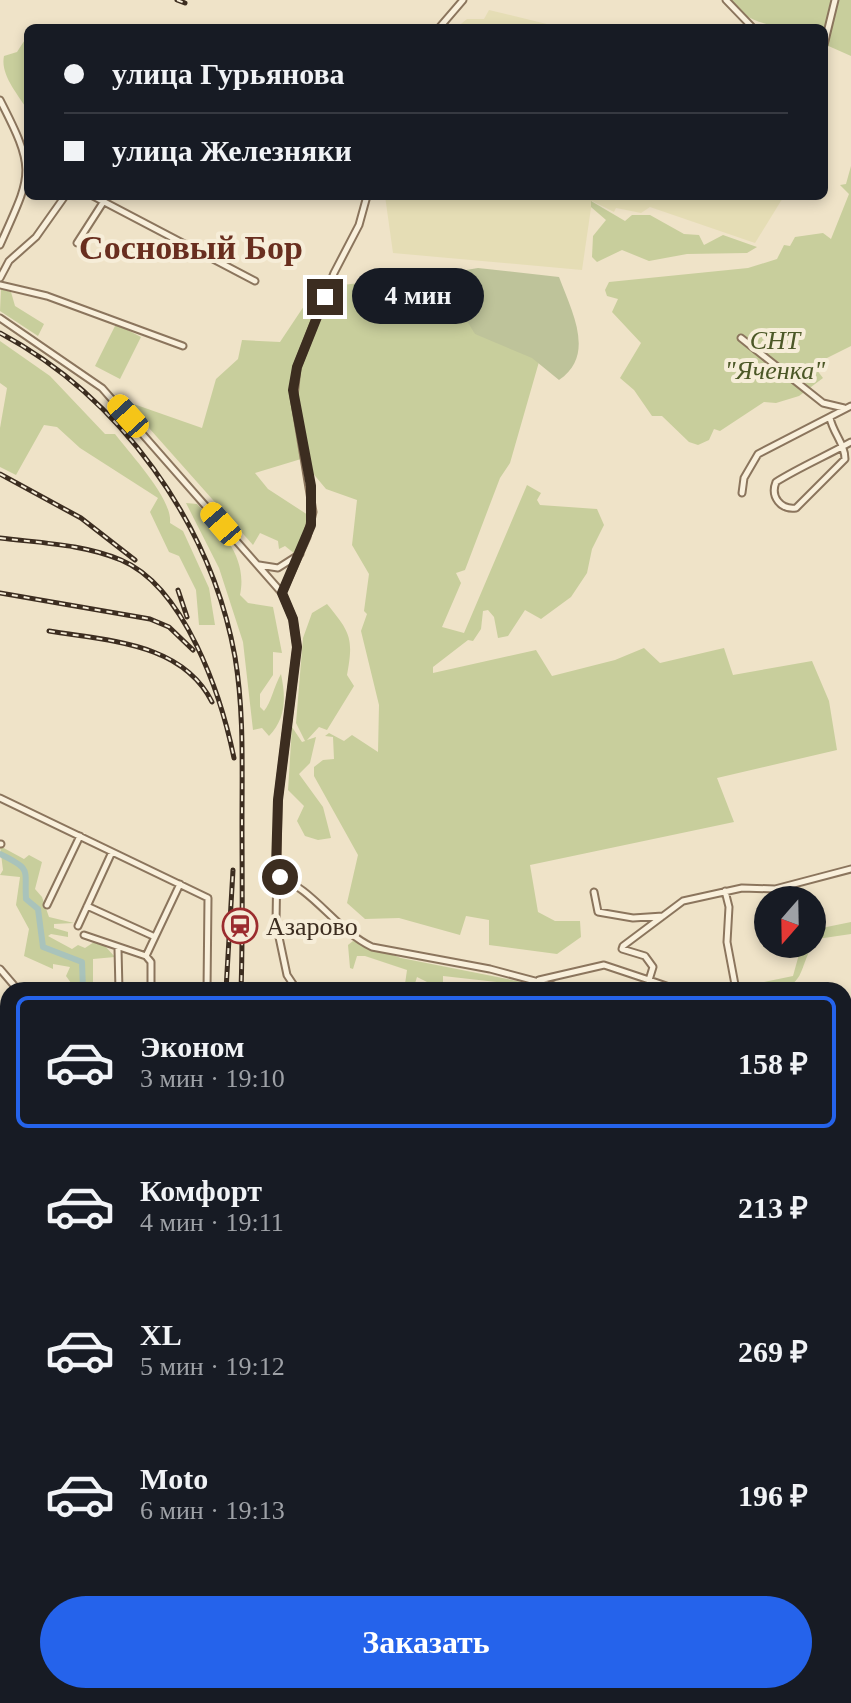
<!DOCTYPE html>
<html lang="ru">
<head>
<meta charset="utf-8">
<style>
	body { margin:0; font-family:"Times New Roman",serif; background:#20242c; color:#f1f3f6; height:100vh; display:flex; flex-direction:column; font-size:30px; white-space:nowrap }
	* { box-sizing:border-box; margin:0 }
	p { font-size:26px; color:#9ea1a6 }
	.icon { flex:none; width:44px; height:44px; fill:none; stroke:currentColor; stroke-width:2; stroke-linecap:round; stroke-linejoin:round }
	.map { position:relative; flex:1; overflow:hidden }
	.drawer { position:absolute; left:0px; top:982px; width:852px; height:722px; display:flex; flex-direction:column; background:#171b24; border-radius:24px 24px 0 0; box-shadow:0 4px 12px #0003 }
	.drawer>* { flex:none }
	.hud { position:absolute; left:24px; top:24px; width:804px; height:176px; border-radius:12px; box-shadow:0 4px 12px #0003; display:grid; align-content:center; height:176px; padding:0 40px; background:#171b24 }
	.needle { width:52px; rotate:200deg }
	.fabs { position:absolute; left:754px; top:886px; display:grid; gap:16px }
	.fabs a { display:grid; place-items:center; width:72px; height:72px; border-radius:50%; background:#171b24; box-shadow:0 4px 12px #0003; font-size:40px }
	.end { position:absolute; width:36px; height:36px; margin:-18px; border:10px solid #3c2d20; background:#fff; box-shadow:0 0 0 4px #fff }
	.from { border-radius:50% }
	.bubble { position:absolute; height:56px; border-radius:28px; background:#171b24; box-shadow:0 4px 12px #0003; font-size:26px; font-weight:800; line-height:56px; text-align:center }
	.car { position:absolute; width:24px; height:48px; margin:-24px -12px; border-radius:10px; box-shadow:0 0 6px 2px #0007; background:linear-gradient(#f5c518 24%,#345 0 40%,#f5c518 0 76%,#345 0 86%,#f5c518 0) }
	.hud b { display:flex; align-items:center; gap:28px; height:76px; font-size:30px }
	.hud b+b { border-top:2px solid #363941 }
	.hud i { width:20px; height:20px; background:#f1f3f6 }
	ul { padding:14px 0 0; list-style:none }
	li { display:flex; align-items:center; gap:24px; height:132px; margin:0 16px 12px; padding:0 24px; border:4px solid transparent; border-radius:12px }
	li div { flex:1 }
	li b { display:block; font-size:30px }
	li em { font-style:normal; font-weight:800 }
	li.active { border-color:#2563eb }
	li>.icon { width:72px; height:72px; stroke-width:1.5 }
	.button { display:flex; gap:16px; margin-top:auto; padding:16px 40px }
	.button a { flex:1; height:92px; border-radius:48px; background:#2563eb; color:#fff; font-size:32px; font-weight:800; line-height:92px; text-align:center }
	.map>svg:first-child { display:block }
	.farmland { fill:#e5ddb5 }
	.green { fill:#c8ce9c }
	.cemetery { fill:#bec39a }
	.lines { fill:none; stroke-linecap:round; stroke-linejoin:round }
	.river { stroke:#a9c3bb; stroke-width:6 }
	.minor-casing { stroke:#8b755d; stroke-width:9 }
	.major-casing { stroke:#5a4331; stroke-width:12 }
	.minor { stroke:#f9f0dc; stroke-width:5 }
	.major { stroke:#f1d8a1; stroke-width:8 }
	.rail-casing { stroke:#3c2d20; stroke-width:5 }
	.rail { stroke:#f6edd8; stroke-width:2; stroke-dasharray:6; stroke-linecap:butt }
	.route { stroke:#3c2d20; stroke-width:10 }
	.labels { text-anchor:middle; stroke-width:8; stroke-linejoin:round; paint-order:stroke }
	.park-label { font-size:26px; font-style:italic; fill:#4c5827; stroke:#f6edd8 }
	.poi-label { font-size:26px; fill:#3c2d20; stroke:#f6edd8; text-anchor:start }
	.district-label { font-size:34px; font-weight:bold; fill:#692e1f; stroke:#f6edd8 }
</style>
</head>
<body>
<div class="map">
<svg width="851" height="1703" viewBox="0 0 851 1703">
	<rect width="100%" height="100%" fill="#efe3c8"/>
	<path class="farmland" d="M489 10 563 28H456L467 19H484Z
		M385 196H784L755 243 650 207 641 213 616 208 614 212 592 201 582 270 393 253Z"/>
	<path class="green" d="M731 0H851V56L824 44V28C794 28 748 30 731 0Z
		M28 35V111C18 94 0 75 4 56L17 52Z
		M851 166V346L813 365 823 378 799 396 776 403 764 402 720 431 714 429 709 440 698 445 689 442 662 416H652L634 390 620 378 641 343 612 312 618 299 607 296 605 290 609 282 748 268 777 259 784 245 790 246 795 237 823 233 831 239 849 194 840 185 846 184Z
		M591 201 625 221 632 215H650L684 234 699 235 704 245 723 235 757 247 747 253 687 254 649 261 622 250 597 262 592 257 593 236 606 220 591 207Z
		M395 279 528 289 553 313 510 463 500 478 465 570 456 573 461 583 442 627 464 633 527 485 541 493 537 500 540 505 597 509 604 525 592 549 587 573 571 597 541 619 525 610 508 636 498 638 494 617 488 610 483 611 481 629 473 641 468 640 433 667V673L536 650 552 676 615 660 644 648 660 663 724 648 733 675 812 661 829 701 837 750 717 778 734 822 530 865 538 912 555 921H580L581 937 557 954 489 945V920L466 916 460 935 399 918 365 919 347 903 358 855 314 776V767L323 760 334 759 333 737 325 736 329 733 344 741 352 735 378 752 379 705 361 631 367 614 364 611 369 574 352 545 357 500 326 489 301 459 255 473 268 489 308 515V528L295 554 285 546 279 549 278 541 260 533 253 545 125 401 202 428 216 379 238 359 242 340 280 342 316 288Z
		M1 289 11 292 15 306 44 324 38 336 0 311Z
		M116 324 141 337 120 379 95 366Z
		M0 341 50 376 105 434H115C130 454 173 499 170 523L183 531 209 588 215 625H199L196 590 179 556 169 552 150 512 158 498 80 448 57 427 44 425 16 475 0 467V428L7 388 0 383Z
		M186 503 197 504C221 530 248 557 240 595L248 603 273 607 282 653 273 652V675L260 694V707L264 711C271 703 274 686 281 674 286 698 286 718 269 736L262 728 253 730 243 642 219 568Z
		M327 604C350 632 354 638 347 675L354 686 327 730 319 727 307 740 316 737 310 763 299 774 323 807 331 838 318 840 305 836 297 821 304 806 288 790 292 727 302 742 305 741 296 723 303 638 312 613Z
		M0 846 24 859 29 855 42 862 35 889 42 897 49 917 74 923 54 924V928L68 932V937L51 934 48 936 72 949 78 945 85 948 94 942 105 946 115 957 93 959V990H76L66 976 70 967 53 964V969L24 956 29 929 16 905 20 877 0 875 3 870Z
		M851 922V934L817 939C795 968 811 990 762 990L764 982 793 976 801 947 812 944V930Z
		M353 941 401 958 558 989 443 976V990L417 977 413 990H397L405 984 407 970 365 956H357L353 969 350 968 348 945Z
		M0 1167 8 1177V1264L4 1265 0 1261Z
		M118 1696H278L276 1703H111Z"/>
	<path class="cemetery" d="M478 268 559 277C572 312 596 355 559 380L532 358 475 334 446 287 460 271Z"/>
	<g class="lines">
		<path class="river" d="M0 854C33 870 24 869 26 899L38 909 43 947 82 962 83 990
			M167 1703 172 1696"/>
		<g class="minor-casing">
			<path id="minor" d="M726 0 753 28
				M439 28 463 0
				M824 45 835 0
				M0 100C37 172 32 173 0 245
				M93 196 255 281
				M77 243 104 201
				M0 278 9 261 36 237 65 196
				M0 285 47 296 183 346
				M0 318 102 388 282 593 293 619 297 647 278 800 276 923 287 975 297 990
				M741 338 823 403 844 408
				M830 418C833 433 845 444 845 459L796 508C781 510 770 497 776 482 800 467 826 456 851 442
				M742 493 744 478 758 454 851 406
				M259 565 278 568 300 554
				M282 593 307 537 313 512 294 397 297 367 334 273 359 225 367 196
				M0 798 208 898 207 990
				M0 844H1
				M276 876C313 888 336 930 372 947L490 969 569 990
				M725 891 729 907 727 942 736 990
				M594 892 598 912 633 918 663 916
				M47 905 80 836
				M87 906 155 937
				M78 926 112 852
				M84 935 146 956
				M118 949 119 990
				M0 969 18 990
				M539 980 604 965 649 980
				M151 990V962L146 956 180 884
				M678 990 649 980 653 967 645 956 622 949 623 946 683 901 742 888 775 889 851 869
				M844 1092 851 1096
				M844 1263H851
				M844 1324 851 1328
				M0 1431 8 1430
				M0 1573 8 1571
				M844 1662 851 1658
				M0 1696 8 1675
				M43 1696 44 1703
				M794 1696 799 1703
				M767 1703 783 1696
				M817 1703 829 1698 835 1703"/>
		</g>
		<g class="major-casing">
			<path id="major" d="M844 1239 851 1236"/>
		</g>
		<use href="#minor" class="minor"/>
		<use href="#major" class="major"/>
		<g class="rail-casing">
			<path id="rail" d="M177 0 185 3
				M0 333C120 397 211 523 235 657 244 711 242 765 242 820 242 877 243 933 241 990
				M0 474 81 518 135 560
				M0 538C40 543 83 544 121 560 185 587 221 695 234 758
				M178 590 187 617
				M0 593 150 619 169 627 193 650
				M49 631C107 641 182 642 212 702
				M226 990 233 870
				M107 1703 114 1696
				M309 1703 310 1696"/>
		</g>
		<use href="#rail" class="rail"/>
	</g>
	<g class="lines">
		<path class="route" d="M280 877 276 876V867L278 800 297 647 293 619 282 593 311 525V486L293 390 297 367 325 297"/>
	</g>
	<defs>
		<g id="station-ring" transform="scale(1.8)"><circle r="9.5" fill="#f6edd8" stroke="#9b2c2e" stroke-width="1.5"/><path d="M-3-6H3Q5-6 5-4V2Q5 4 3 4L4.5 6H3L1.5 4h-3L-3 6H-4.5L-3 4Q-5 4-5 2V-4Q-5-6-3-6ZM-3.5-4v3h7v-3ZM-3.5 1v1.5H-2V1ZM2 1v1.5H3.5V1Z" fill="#9b2c2e"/></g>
	</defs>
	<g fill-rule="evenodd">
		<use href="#station-ring" x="240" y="926"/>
	</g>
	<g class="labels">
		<g class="park-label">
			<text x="775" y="349">СНТ<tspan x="775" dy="30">"Яченка"</tspan></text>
		</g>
		<g class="poi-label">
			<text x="266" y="935">Азарово</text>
		</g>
		<g class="district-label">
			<text x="191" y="259">Сосновый Бор</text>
		</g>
	</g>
</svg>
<div class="fabs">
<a><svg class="needle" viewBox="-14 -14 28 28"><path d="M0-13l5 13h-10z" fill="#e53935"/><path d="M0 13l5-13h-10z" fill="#9ea1a6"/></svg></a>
</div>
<i class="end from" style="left:280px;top:877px"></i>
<i class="end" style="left:325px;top:297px"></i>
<div class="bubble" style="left:352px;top:268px;width:132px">4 мин</div>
<i class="car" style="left:128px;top:416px;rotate:318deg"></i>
<i class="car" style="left:221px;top:524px;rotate:319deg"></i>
<div class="hud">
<b><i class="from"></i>улица Гурьянова</b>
<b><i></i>улица Железняки</b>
</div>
<section class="drawer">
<ul>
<li class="active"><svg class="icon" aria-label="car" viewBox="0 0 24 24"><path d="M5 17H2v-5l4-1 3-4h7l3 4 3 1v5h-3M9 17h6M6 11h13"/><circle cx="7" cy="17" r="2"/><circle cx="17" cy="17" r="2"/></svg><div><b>Эконом</b><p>3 мин · 19:10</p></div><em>158 ₽</em></li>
<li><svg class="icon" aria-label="car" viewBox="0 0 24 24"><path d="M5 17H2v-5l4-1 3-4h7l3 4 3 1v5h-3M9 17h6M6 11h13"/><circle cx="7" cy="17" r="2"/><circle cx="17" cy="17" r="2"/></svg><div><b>Комфорт</b><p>4 мин · 19:11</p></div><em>213 ₽</em></li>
<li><svg class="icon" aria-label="car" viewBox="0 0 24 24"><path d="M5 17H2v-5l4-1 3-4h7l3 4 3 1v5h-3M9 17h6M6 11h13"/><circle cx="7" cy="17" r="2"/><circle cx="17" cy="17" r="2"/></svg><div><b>XL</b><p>5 мин · 19:12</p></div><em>269 ₽</em></li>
<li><svg class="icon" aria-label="car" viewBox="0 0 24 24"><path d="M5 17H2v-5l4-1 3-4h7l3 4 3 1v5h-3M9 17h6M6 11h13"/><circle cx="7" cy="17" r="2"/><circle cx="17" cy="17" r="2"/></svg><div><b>Moto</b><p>6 мин · 19:13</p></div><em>196 ₽</em></li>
</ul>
<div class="button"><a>Заказать</a></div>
</section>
</div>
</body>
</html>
